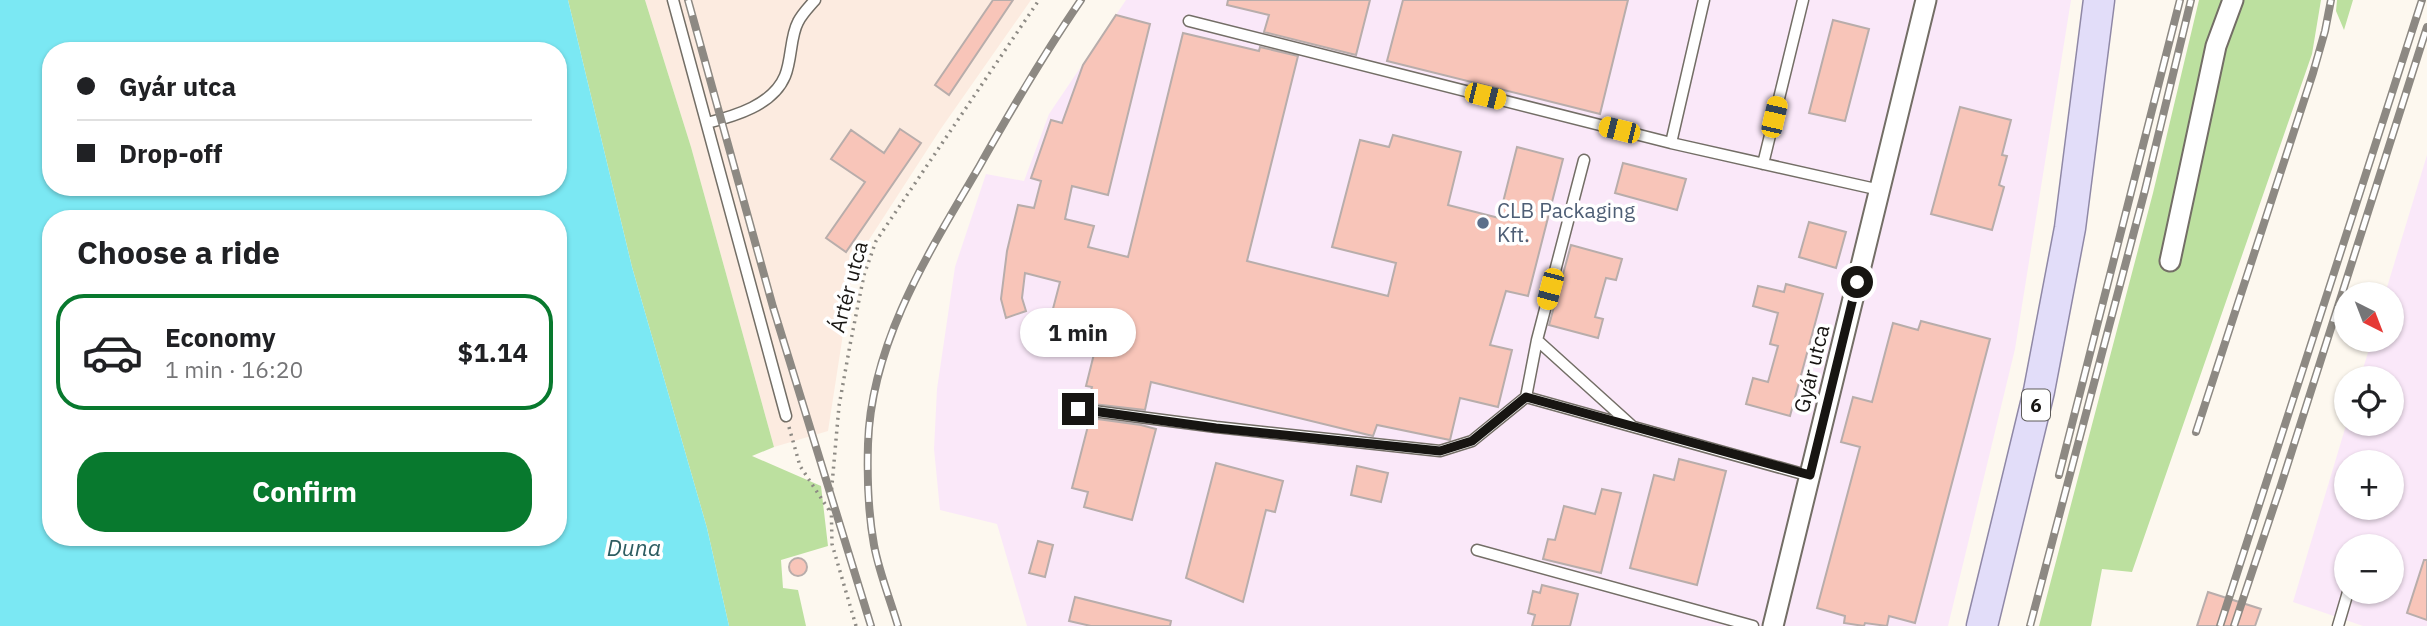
<!DOCTYPE html>
<html lang="en">
<head>
<meta charset="utf-8">
<style>
	body { margin:0; font-family:"IBM Plex Sans",sans-serif; background:#f2f2f2; color:#202124; height:100vh; display:flex; flex-direction:column; font-size:26px; white-space:nowrap }
	* { box-sizing:border-box; margin:0 }
	p { font-size:23px; color:#757577 }
	.icon { flex:none; width:38px; height:38px; fill:none; stroke:currentColor; stroke-width:2; stroke-linecap:round; stroke-linejoin:round }
	.map { position:relative; flex:1; overflow:hidden }
	.side { position:absolute; left:42px; top:210px; width:525px; height:336px; display:flex; flex-direction:column; background:#fff; border-radius:28px; box-shadow:0 2px 5px #0004 }
	.side>* { flex:none }
	.top-card { position:absolute; left:42px; top:42px; width:525px; height:154px; border-radius:28px; box-shadow:0 2px 5px #0004; display:grid; align-content:center; height:154px; padding:0 35px; background:#fff }
	.needle { width:46px; rotate:138deg }
	.tools { position:absolute; left:2334px; top:282px; display:grid; gap:14px }
	.tools a { display:grid; place-items:center; width:70px; height:70px; border-radius:50%; background:#fff; box-shadow:0 2px 5px #0004; font-size:35px }
	.end { position:absolute; width:32px; height:32px; margin:-16px; border:9px solid #171512; background:#fff; box-shadow:0 0 0 4px #fff }
	.from { border-radius:50% }
	.bubble { position:absolute; height:49px; border-radius:24px; background:#fff; box-shadow:0 2px 5px #0004; font-size:23px; font-weight:700; line-height:49px; text-align:center }
	.car { position:absolute; width:21px; height:42px; margin:-21px -10px; border-radius:9px; box-shadow:0 0 5px 2px #0007; background:linear-gradient(#f5c518 24%,#345 0 40%,#f5c518 0 76%,#345 0 86%,#f5c518 0) }
	.top-card b { display:flex; align-items:center; gap:24px; height:66px; font-size:26px }
	.top-card b+b { border-top:2px solid #e0e0e0 }
	.top-card i { width:18px; height:18px; background:#202124 }
	ul { padding:0; list-style:none }
	li { display:flex; align-items:center; gap:21px; height:116px; margin:0 14px 10px; padding:0 21px; border:4px solid transparent; border-radius:28px }
	li div { flex:1 }
	li b { display:block; font-size:26px }
	li em { font-style:normal; font-weight:700 }
	li.current { border-color:#08792e }
	li>.icon { width:63px; height:63px; stroke-width:1.5 }
	h2 { padding:0 35px; font-size:32px; line-height:84px }
	.button { display:flex; gap:14px; margin-top:auto; padding:14px 35px }
	.button a { flex:1; height:80px; border-radius:28px; background:#08792e; color:#fff; font-size:28px; font-weight:700; line-height:80px; text-align:center }
	.map>svg:first-child { display:block }
	.commercial { fill:#fcebe0 }
	.industrial { fill:#fae8f9; fill-rule:evenodd }
	.green { fill:#bce09f }
	.water { fill:#7be8f3; fill-rule:evenodd }
	.building { fill:#f8c5b9; stroke:#b8adab; stroke-width:2 }
	.lines { fill:none; stroke-linecap:round; stroke-linejoin:round }
	.service-casing { stroke:#736e66; stroke-width:13 }
	.minor-casing { stroke:#736e66; stroke-width:23 }
	.primary-casing { stroke:#8f88a6; stroke-width:33 }
	.path { stroke:#8d8a84; stroke-width:3.5; stroke-dasharray:2 5; stroke-linecap:butt }
	.service { stroke:#fff; stroke-width:10 }
	.minor { stroke:#fff; stroke-width:19 }
	.primary { stroke:#e2ddf9; stroke-width:30 }
	.rail-casing { stroke:#8d8983; stroke-width:8 }
	.rail { stroke:#fff; stroke-width:5; stroke-dasharray:16; stroke-linecap:butt }
	.route { stroke:#171512; stroke-width:9 }
	.service-dot { fill:#5c6f8a; stroke:#fff; stroke-width:2.5 }
	.labels { text-anchor:middle; stroke-width:7; stroke-linejoin:round; paint-order:stroke }
	.shield { fill:#fff; stroke:#5d5b59; stroke-width:2 }
	.shield-label { font-size:19px; font-weight:bold; fill:#171512 }
	.service-label { font-size:21px; fill:#4e5e75; stroke:#fff; text-anchor:start }
	.street-label { font-size:21px; fill:#171512; stroke:#fff }
	.water-label { font-size:23px; font-style:italic; fill:#2d5d62; stroke:#fff }
</style>
</head>
<body>
<div class="map">
<svg width="2427" height="626" viewBox="0 0 2427 626">
	<rect width="100%" height="100%" fill="#fdf8ef"/>
	<path class="commercial" d="M645 0H1031L940 130 854 263 828 431 774 447 691 147Z"/>
	<path class="industrial" d="M1126 0H2071L2015 349 1948 626H1027L997 524 940 510 934 449 937 389 955 267 986 174 1024 181 1049 114Z
		M2427 155V626H2363L2293 602 2347 422 2392 424V378H2360L2372 340H2392V294H2385ZM2347 462H2392V508H2347ZM2347 546H2392V592H2347Z"/>
	<path class="green" d="M568 0H645L691 147 774 447 752 456 821 486 828 546 781 560 783 588 798 590 806 626H729L707 528 632 267Z
		M2199 0H2321L2312 54 2132 572 2102 569 2091 626H2039L2153 193Z
		M2337 0H2353L2344 30 2336 11Z"/>
	<path class="water" d="M0 0H568L632 267 707 528 729 626H0ZM51 51H558V187H51ZM51 219H558V537H51Z"/>
	<path class="building" d="M993 0H1013L949 95 935 85Z
		M1228 0H1370L1356 55 1264 32 1269 15 1227 5Z
		M1403 0H1628L1600 114 1387 61Z
		M1116 15 1150 24 1108 195 1072 186 1065 219 1094 226 1088 247 1128 257 1183 33 1259 51 1260 47 1298 56 1247 261 1388 296 1396 263 1332 247 1360 140 1389 147 1393 135 1461 152 1448 205 1499 218 1517 147 1563 159 1528 296 1506 291 1490 345 1512 350 1498 407 1460 398 1450 440 1377 425 1373 436 1151 382 1145 410 1093 404 1095 399 1089 398 1092 387 1086 386 1096 346 1089 344 1091 335 1049 324 1060 282 1025 273 1022 298 1026 311 1006 318 1001 299 1007 251 1018 205 1034 208 1041 181 1031 178 1051 120 1062 123 1083 65Z
		M1833 20 1869 29 1845 121 1809 113Z
		M1960 107 2011 120 2002 155 2007 156 1999 185 2004 187 1992 230 1931 214Z
		M900 129 921 143 846 252 826 238 865 182 831 159 851 130 884 153Z
		M1623 163 1686 179 1677 210 1615 193Z
		M1809 222 1846 232 1836 268 1799 257Z
		M1571 245 1622 259 1616 280 1606 278 1595 317 1603 319 1598 338 1549 325Z
		M1786 284 1823 294 1790 416 1746 404 1753 378 1768 382 1778 346 1770 344 1778 313 1753 306 1758 286 1784 292Z
		M1921 321 1990 339 1915 623 1889 616 1887 626 1865 623 1864 626 1844 623 1845 616 1817 608 1860 447 1841 442 1853 397 1872 402 1893 323 1918 330Z
		M1090 418 1141 425 1156 429 1132 520 1084 507 1088 492 1072 488Z
		M1679 459 1726 471 1697 585 1630 568 1654 475 1674 480Z
		M1216 463 1283 481 1275 512 1266 510 1243 602 1186 578Z
		M1357 466 1388 473 1381 502 1351 495Z
		M1602 489 1621 493 1601 573 1543 559 1548 539 1555 540 1564 506 1595 514Z
		M1038 541 1053 545 1045 577 1029 573Z
		M789 567a9 9 0 1 1 18 0a9 9 0 1 1-18 0Z
		M2424 560H2427V620L2407 613Z
		M1542 585 1578 594 1570 626H1532L1535 615 1528 613 1533 591 1540 593Z
		M2208 592 2261 609 2255 626H2197Z
		M1075 597 1171 621 1170 626H1091L1069 621Z"/>
	<g class="lines">
		<g class="service-casing">
			<path id="service" d="M673 0 786 416
				M1189 21 1671 143 1880 190
				M707 123C735 116 773 105 785 76 792 59 790 37 798 22 802 14 809 7 815 0
				M1671 143 1704 0
				M1584 160 1537 340 1526 397 1810 476
				M1763 164 1803 0
				M1537 340 1631 425
				M1078 409 1216 427 1440 451 1472 441 1526 397
				M1477 550 1753 626
				M2338 626 2348 592"/>
		</g>
		<g class="minor-casing">
			<path id="minor" d="M2170 261 2216 46 2233 0
				M1773 626 1926 0"/>
		</g>
		<g class="primary-casing">
			<path id="primary" d="M1982 626 2039 391 2070 228 2099 0"/>
		</g>
		<path class="path" d="M789 427 800 466 829 510
			M856 626 832 544 831 496 839 406 850 345 864 275 876 241 1039 0"/>
		<use href="#service" class="service"/>
		<use href="#minor" class="minor"/>
		<use href="#primary" class="primary"/>
		<g class="rail-casing">
			<path id="rail" d="M688 0 773 307 871 626
				M2196 432 2313 73 2325 31 2331 0
				M2059 475 2180 0
				M898 626C890 599 879 572 874 545 868 512 867 477 868 444 871 343 929 252 979 167 1011 110 1044 54 1081 0
				M2030 626 2145 190 2191 0
				M2220 626 2422 0
				M2234 626 2281 485 2427 27"/>
		</g>
		<use href="#rail" class="rail"/>
	</g>
	<g class="lines">
		<path class="route" d="M1078 409 1216 428 1440 451 1472 441 1526 397 1810 475 1857 282"/>
	</g>
	<circle class="service-dot" cx="1483" cy="223" r="7"/>
	<g class="labels">
		<rect class="shield" x="2022" y="389.5" width="28" height="31" rx="5"/>
		<g class="shield-label">
			<text x="2036" y="412">6</text>
		</g>
		<g class="service-label">
			<text x="1497" y="218">CLB Packaging<tspan x="1497" dy="24">Kft.</tspan></text>
		</g>
		<g class="street-label">
			<text transform="translate(849 287) rotate(-75)" y="7">Ártér utca</text>
			<text transform="translate(1812 369) rotate(-76)" y="7">Gyár utca</text>
		</g>
		<g class="water-label">
			<text x="634" y="556">Duna</text>
		</g>
	</g>
</svg>
<div class="tools">
<a><svg class="needle" viewBox="-14 -14 28 28"><path d="M0-13l5 13h-10z" fill="#e53935"/><path d="M0 13l5-13h-10z" fill="#757577"/></svg></a>
<a><svg class="icon" aria-label="locate" viewBox="0 0 24 24"><circle cx="12" cy="12" r="6"/><path d="M12 2v4M12 18v4M2 12h4M18 12h4"/></svg></a>
<a>+</a>
<a>−</a>
</div>
<i class="end from" style="left:1857px;top:282px"></i>
<i class="end" style="left:1078px;top:409px"></i>
<div class="bubble" style="left:1020px;top:308px;width:116px">1 min</div>
<i class="car" style="left:1485px;top:96px;rotate:104deg"></i>
<i class="car" style="left:1774px;top:117px;rotate:13deg"></i>
<i class="car" style="left:1619px;top:130px;rotate:284deg"></i>
<i class="car" style="left:1550px;top:289px;rotate:195deg"></i>
<div class="top-card">
<b><i class="from"></i>Gyár utca</b>
<b><i></i>Drop-off</b>
</div>
<section class="side">
<h2>Choose a ride</h2>
<ul>
<li class="current"><svg class="icon" aria-label="car" viewBox="0 0 24 24"><path d="M5 17H2v-5l4-1 3-4h7l3 4 3 1v5h-3M9 17h6M6 11h13"/><circle cx="7" cy="17" r="2"/><circle cx="17" cy="17" r="2"/></svg><div><b>Economy</b><p>1 min · 16:20</p></div><em>$1.14</em></li>
</ul>
<div class="button"><a>Confirm</a></div>
</section>
</div>
</body>
</html>
